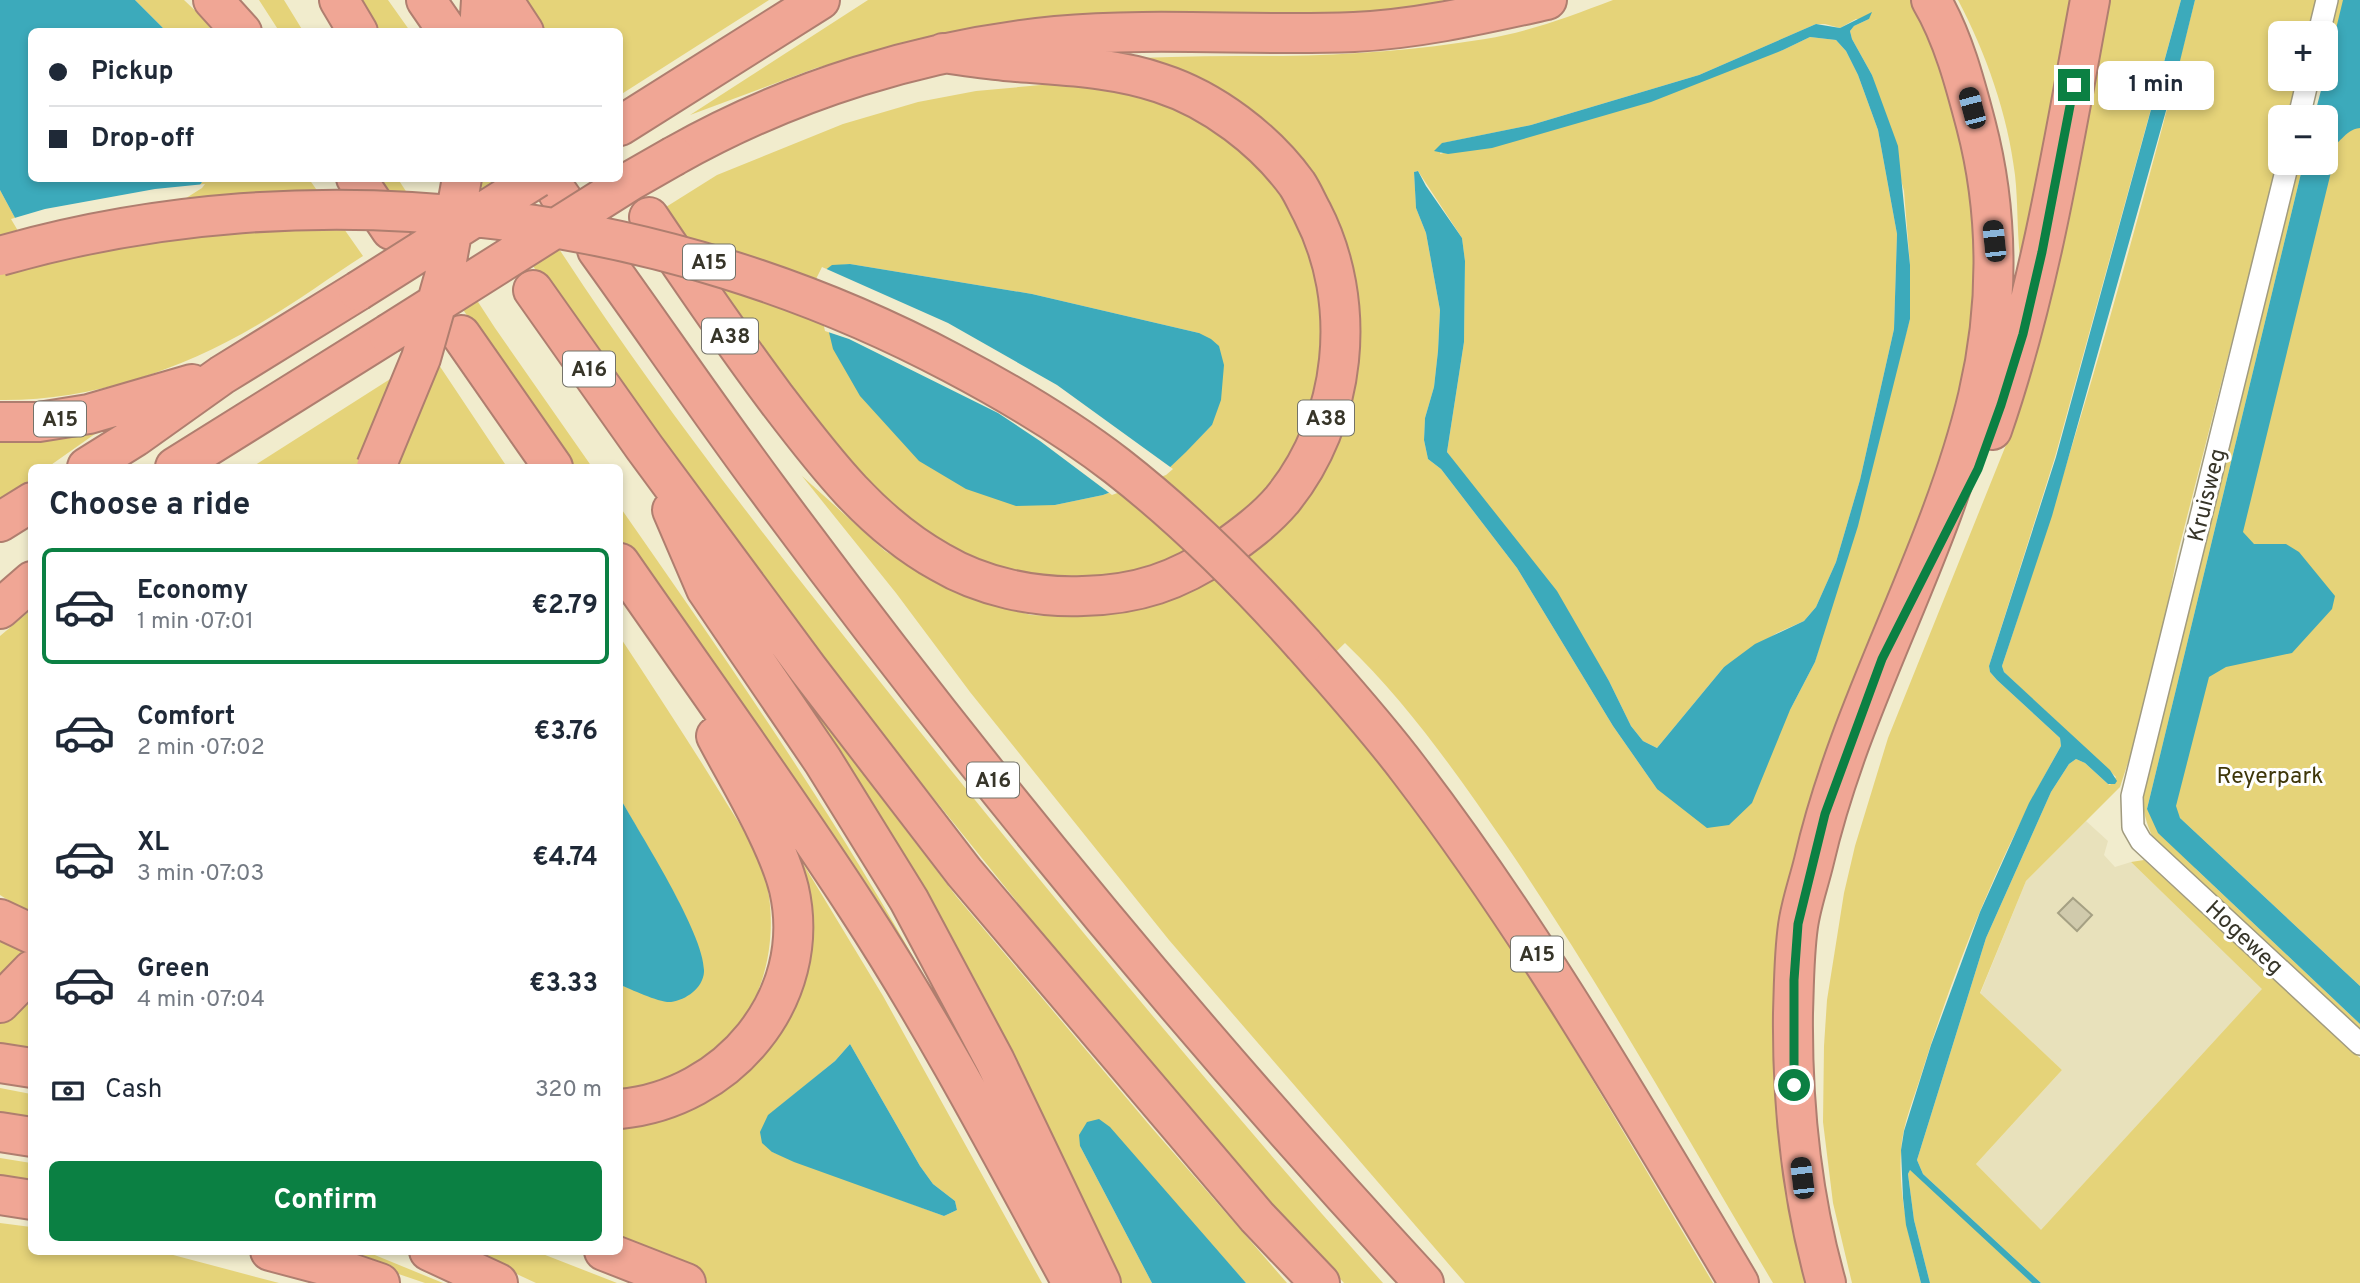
<!DOCTYPE html>
<html lang="en">
<head>
<meta charset="utf-8">
<style>
	body { margin:0; font-family:Overpass,sans-serif; background:#f2f2f3; color:#1f2937; height:100vh; display:flex; flex-direction:column; font-size:26px; white-space:nowrap }
	* { box-sizing:border-box; margin:0 }
	p { font-size:23px; color:#747a83 }
	.icon { flex:none; width:38px; height:38px; fill:none; stroke:currentColor; stroke-width:2; stroke-linecap:round; stroke-linejoin:round }
	.map { position:relative; flex:1; overflow:hidden }
	.sheet { position:absolute; left:28px; top:464px; width:595px; height:791px; display:flex; flex-direction:column; background:#fff; border-radius:10px; box-shadow:0 4px 10px #0003 }
	.sheet>* { flex:none }
	.guide { position:absolute; left:28px; top:28px; width:595px; height:154px; border-radius:10px; box-shadow:0 4px 10px #0003; display:grid; align-content:center; height:154px; padding:0 21px; background:#fff }
	.fabs { position:absolute; left:2268px; top:21px; display:grid; gap:14px }
	.fabs a { display:grid; place-items:center; width:70px; height:70px; border-radius:10px; background:#fff; box-shadow:0 4px 10px #0003; font-size:35px }
	.end { position:absolute; width:32px; height:32px; margin:-16px; border:9px solid #0b8043; background:#fff; box-shadow:0 0 0 4px #fff }
	.from { border-radius:50% }
	.bubble { position:absolute; height:49px; border-radius:10px; background:#fff; box-shadow:0 4px 10px #0003; font-size:23px; font-weight:700; line-height:49px; text-align:center }
	.car { position:absolute; width:21px; height:42px; margin:-21px -10px; border-radius:9px; box-shadow:0 0 5px 2px #0007; background:linear-gradient(#222 24%,#8ab4d8 0 40%,#222 0 76%,#8ab4d8 0 86%,#222 0) }
	.guide b { display:flex; align-items:center; gap:24px; height:66px; font-size:26px }
	.guide b+b { border-top:2px solid #e0e1e3 }
	.guide i { width:18px; height:18px; background:#1f2937 }
	ul { padding:0; list-style:none }
	li { display:flex; align-items:center; gap:21px; height:116px; margin:0 14px 10px; padding:0 7px; border:4px solid transparent; border-radius:10px }
	li div { flex:1 }
	li b { display:block; font-size:26px }
	li em { font-style:normal; font-weight:700 }
	li.active { border-color:#0b8043 }
	li>.icon { width:63px; height:63px; stroke-width:1.5 }
	h2 { padding:0 21px; font-size:32px; line-height:84px }
	.pay { display:flex; align-items:center; gap:18px; height:77px; padding:0 21px; font-size:26px }
	.pay p { margin-inline-start:auto }
	.action { display:flex; gap:14px; margin-top:auto; padding:14px 21px }
	.action a { flex:1; height:80px; border-radius:10px; background:#0b8043; color:#fff; font-size:28px; font-weight:700; line-height:80px; text-align:center }
	.map>svg:first-child { display:block }
	.built { fill:#e8e1bb }
	.green { fill:#e5d379; fill-rule:evenodd }
	.water { fill:#3caabb }
	.pier { fill:#f1eccd }
	.building { fill:#d0caac; stroke:#a5a083; stroke-width:2 }
	.lines { fill:none; stroke-linecap:round; stroke-linejoin:round }
	.minor-casing { stroke:#a19b7f; stroke-width:24 }
	.motorway-casing { stroke:#af7e6f; stroke-width:42 }
	.minor { stroke:#fff; stroke-width:21 }
	.motorway { stroke:#f0a695; stroke-width:38 }
	.motorway-bridge-casing { stroke:#af7e6f; stroke-width:42; stroke-linecap:butt }
	.motorway-bridge { stroke:#f0a695; stroke-width:38 }
	.route { stroke:#0b8043; stroke-width:9 }
	.labels { text-anchor:middle; stroke-width:6; stroke-linejoin:round; paint-order:stroke }
	.shield { fill:#fff; stroke:#737269; stroke-width:2 }
	.shield-label { font-size:21px; font-weight:bold; fill:#373529 }
	.street-label { font-size:23px; fill:#373529; stroke:#fff }
	.park-label { font-size:23px; fill:#3e3609; stroke:#fff }
</style>
</head>
<body>
<div class="map">
<svg width="2360" height="1283" viewBox="0 0 2360 1283">
	<rect width="100%" height="100%" fill="#f1eccd"/>
	<path class="built" d="M2086 821 2108 841 2104 855 2115 867 2131 862 2263 989 2041 1231 1976 1164 2062 1070 1980 994 2026 881Z"/>
	<path class="green" d="M135 0H184L203 18 212 31H166Z
		M259 0H284L303 31H279Z
		M359 0H388L410 31H379Z
		M515 0H769L620 95V32L535 31Z
		M868 0H1491L1395 13 899 47 816 68 690 115Z
		M1613 0H1911L1944 68 1974 184 1978 282 1967 359 1957 409 1919 524 1801 852 1815 1283H1773C1686 1136 1602 986 1506 845 1457 774 1407 702 1345 643L1313 674 1469 872 1713 1283H1465L1169 940 970 692 896 593 802 476 885 551 940 585 986 602 1031 615 1075 617 1134 610 1174 598 1216 579 1339 423 1333 229 1138 58C1186 56 1234 56 1283 56 1350 55 1418 50 1485 39 1529 32 1571 16 1613 0ZM1856 19H1869L1854 26 1850 31 1852 39 1872 75 1904 191 1910 265V319L1815 662 1790 710 1657 789 1613 726 1517 568 1441 469 1428 459 1424 440 1425 418 1434 387 1438 351 1440 310 1426 233 1416 208 1414 172 1418 171 1462 238 1465 261 1464 342 1447 452 1584 641 1609 681 1631 726 1643 741 1657 748 1724 667 1777 633 1804 621 1816 607 1836 562 1860 480 1894 329 1897 234 1878 130 1858 75 1846 51 1836 40 1810 37 1783 50 1440 154 1443 143 1531 125 1699 75 1816 24H1825L1840 28Z
		M1958 0H2080L2025 265 2020 257C2017 230 2018 202 2015 175 2008 115 1986 53 1958 0Z
		M2110 0H2181L2055 457 1989 666 1990 672 1997 680 2060 738 2061 746C2003 847 1958 957 1923 1069 1915 1096 1902 1124 1901 1152 1898 1197 1910 1240 1921 1283H1852L1833 1203 1823 1122 1824 1046 1827 1000 1844 893 1855 846 1888 738 2008 440 2045 323 2062 252Z
		M2195 0H2318L2310 33H2280V79H2298L2289 117H2280V153L2177 556 2167 608 2135 741 2120 787 2026 881 1980 993 2062 1070 1976 1164 2041 1230 2262 989 2131 862 2144 860 2360 1058V1283H2041L1923 1174 1917 1160 1986 938 2051 792 2069 764 2076 759 2085 763 2108 784 2110 785 2116 777 2004 672 2002 666C2075 447 2139 224 2195 0Z
		M2335 0H2360V986L2180 818 2172 805 2308 163H2326V117L2338 23 2326 70V40Z
		M1085 81 1131 86 1219 124 1282 192 1304 235 1321 289 1326 330 1311 419 1287 460 1263 493 1221 532 1182 555 1117 575 1049 579 974 561 932 539 849 469 658 212 717 175 843 124 918 102 976 91ZM850 264 1032 294 1199 333 1212 425 1165 472 1103 495 1055 505 832 266Z
		M2297 163H2306L2303 165 2147 809 2196 869 2360 1024V1035L2155 842C2146 824 2142 809 2142 789Z
		M204 179H309L363 256C330 277 298 301 264 321 185 369 93 401 0 400V190L28 242 200 185Z
		M376 179H398L495 328 592 467H568Z
		M476 179H515C626 361 760 531 893 698 1052 897 1214 1093 1383 1283H1344L1271 1203 1043 934 816 652 556 301Z
		M431 353 507 467H252Z
		M119 417 48 467H32L31 479 0 501V434Z
		M620 507C727 661 836 816 927 982L923 984 620 543Z
		M31 610V914L0 895V636Z
		M620 637C654 689 688 740 721 794 736 819 755 845 764 873 780 928 768 997 728 1039 704 1064 656 1090 620 1089V985L669 1002 679 902 620 798Z
		M786 673 956 896 1151 1127 1287 1283H1246L1221 1255 1080 1146 1152 1283H1120Z
		M793 847 883 996 1042 1283H702L620 1250V1124L764 1040ZM850 1044 920 1166 933 1184 955 1201 957 1210 944 1216 772 1152 769 1115 835 1061Z
		M0 933 31 948V1059L0 1054Z
		M0 1088 31 1094V1120L0 1114Z
		M0 1158 31 1163V1187L0 1183Z
		M1910 1170 1913 1171 2032 1283H1930L1914 1220 1908 1174Z
		M0 1223 31 1227 32 1251H158L279 1283H0Z
		M331 1251H365L443 1283H425Z
		M467 1251H535L617 1283H536Z"/>
	<path class="water" d="M0 0H135L166 31 32 32V178L204 179 200 185 28 242 0 190Z
		M2181 0H2195L2180 61 2052 516 2002 666 2004 672 2110 770 2117 781 2115 784H2108L2085 763 2076 759 2069 764 2051 792 1986 938 1917 1160 1923 1174 2041 1283H2032L1910 1170 1908 1174 1914 1220 1930 1283H1921L1906 1225 1903 1198 1901 1150 1904 1131 1931 1045 1980 912 2029 803 2061 746 2060 738 1997 680 1990 672 1989 666 2056 457Z
		M2343 0H2360V128C2343 130 2341 146 2326 149V117H2314L2324 79H2326V70Z
		M1872 12 1869 19 1854 26 1850 31 1852 39 1872 75 1898 146 1910 265V319L1858 526 1815 662 1790 710 1752 803 1729 825 1707 828 1657 789 1613 726 1517 568 1441 469 1428 459 1424 440 1425 418 1434 387 1438 351 1440 310 1426 233 1416 208 1414 172 1418 171 1426 186 1462 238 1465 261 1464 342 1447 452 1557 591 1609 681 1631 726 1643 741 1657 748 1724 667 1755 644 1804 621 1816 607 1836 562 1860 480 1894 329 1897 234 1878 130 1858 75 1846 51 1836 40 1810 37 1783 50 1651 102 1492 148 1448 154 1434 151 1442 143 1531 125 1699 75 1816 24 1840 28Z
		M2306 163H2325L2331 172 2243 532 2254 544H2286L2299 552 2335 596 2332 609 2292 653 2226 667 2209 677 2176 806 2180 818 2360 986V1024L2158 833 2147 809 2303 165Z
		M850 264 1032 294 1199 333 1211 339 1219 346 1224 365 1221 400 1212 425 1186 452 1165 472 1103 495 1055 505 1016 506 966 489 919 461 860 396 833 349 820 295 824 271 832 265Z
		M620 798C640 834 706 936 704 972 703 988 686 1000 671 1002 659 1003 631 989 620 985Z
		M850 1044 920 1166 933 1184 955 1201 957 1210 944 1216 794 1162 772 1152 762 1143 760 1132 768 1115 835 1061Z
		M1099 1119 1110 1127 1246 1283H1152L1080 1146 1079 1135 1087 1122Z"/>
	<path class="pier" d="M205 184 202 188 172 207 24 241 11 219 45 209 155 189Z
		M822 267 948 323 1057 385 1173 469 1166 475 1112 495 1040 441 998 413 849 339 825 331 817 295 816 279Z"/>
	<path class="building" d="M2073 898 2092 915 2077 931 2058 913Z"/>
	<g class="lines">
		<g class="minor-casing">
			<path id="minor" d="M2319 33 2327 0
				M2299 117 2308 79
				M2288 163 2132 796 2133 827 2141 841 2360 1044"/>
		</g>
		<g class="motorway-casing">
			<path id="motorway" d="M213 0 242 32
				M339 0 358 32
				M426 0 448 32
				M503 0 524 32
				M479 32 481 0
				M620 126 820 0
				M674 156C791 90 923 49 1056 36 1155 27 1255 36 1354 32 1419 29 1483 14 1547 0
				M356 178 391 230
				M558 193 565 203
				M649 217C690 278 731 338 775 397 823 460 870 523 940 562 982 587 1035 598 1083 596 1137 595 1178 581 1222 551 1243 536 1265 520 1282 500 1347 420 1359 303 1312 212 1307 203 1303 193 1297 184 1265 140 1213 100 1160 83 1110 66 1057 66 1005 61 984 59 964 56 943 53
				M597 250C654 329 709 410 767 488 971 764 1191 1031 1424 1283
				M533 290 644 447 808 669 964 872 1257 1217 1320 1283
				M461 335 553 467
				M0 422H39L89 414 192 384
				M1992 430C2040 291 2063 145 2090 0
				M87 467 135 437 222 375 358 291
				M175 467 388 334
				M672 510 706 589 823 761 909 900 995 1061 1101 1283
				M0 522 32 502
				M620 563C699 677 781 790 857 907 936 1028 1003 1156 1072 1283
				M0 609 32 581
				M1304 645C1340 686 1377 727 1410 771 1533 932 1635 1109 1739 1283
				M0 919 32 934
				M0 1003 32 970
				M0 1063 32 1068
				M620 1109C727 1099 814 999 789 889 777 841 739 780 716 736
				M0 1132 32 1137
				M0 1195 32 1200
				M270 1251 342 1270 380 1283
				M429 1251 498 1283
				M604 1251 686 1283
				M1826 1283C1801 1194 1792 1105 1793 1013 1794 984 1794 954 1798 926 1801 904 1809 882 1814 861 1851 700 1940 556 1978 396 1999 307 1999 213 1976 125 1965 83 1953 37 1931 0"/>
		</g>
		<use href="#minor" class="minor"/>
		<use href="#motorway" class="motorway"/>
		<g class="motorway-bridge-casing">
			<path id="motorway-bridge" d="M0 256C315 166 664 210 952 363 1009 393 1065 426 1117 466 1185 519 1247 581 1304 645
				M358 291 537 178
				M388 334 632 180 674 156
				M376 467 421 358 444 277 462 178"/>
		</g>
		<use href="#motorway-bridge" class="motorway-bridge"/>
	</g>
	<g class="lines">
		<path class="route" d="M1794 1085V980L1798 924 1825 814 1882 659 1978 469 2001 405 2023 334 2042 252 2074 85"/>
	</g>
	<g class="labels">
		<g class="shield">
			<rect x="683" y="244.5" width="52" height="35" rx="5"/>
			<rect x="702" y="318.5" width="56" height="35" rx="5"/>
			<rect x="563" y="351.5" width="52" height="35" rx="5"/>
			<rect x="1298" y="400.5" width="56" height="35" rx="5"/>
			<rect x="34" y="401.5" width="52" height="35" rx="5"/>
			<rect x="967" y="762.5" width="52" height="35" rx="5"/>
			<rect x="1511" y="936.5" width="52" height="35" rx="5"/>
		</g>
		<g class="shield-label">
			<text x="709" y="269">A15</text>
			<text x="730" y="343">A38</text>
			<text x="589" y="376">A16</text>
			<text x="1326" y="425">A38</text>
			<text x="60" y="426">A15</text>
			<text x="993" y="787">A16</text>
			<text x="1537" y="961">A15</text>
		</g>
		<g class="street-label">
			<text transform="translate(2206 495) rotate(-76)" y="8">Kruisweg</text>
			<text transform="translate(2245 937) rotate(43)" y="8">Hogeweg</text>
		</g>
		<g class="park-label">
			<text x="2270" y="783">Reyerpark</text>
		</g>
	</g>
</svg>
<div class="fabs">
<a>+</a>
<a>−</a>
</div>
<i class="end from" style="left:1794px;top:1085px"></i>
<i class="end" style="left:2074px;top:85px"></i>
<div class="bubble" style="left:2098px;top:61px;width:116px">1 min</div>
<i class="car" style="left:1972px;top:108px;rotate:345deg"></i>
<i class="car" style="left:1994px;top:241px;rotate:354deg"></i>
<i class="car" style="left:1802px;top:1178px;rotate:353deg"></i>
<div class="guide">
<b><i class="from"></i>Pickup</b>
<b><i></i>Drop-off</b>
</div>
<section class="sheet">
<h2>Choose a ride</h2>
<ul>
<li class="active"><svg class="icon" aria-label="car" viewBox="0 0 24 24"><path d="M5 17H2v-5l4-1 3-4h7l3 4 3 1v5h-3M9 17h6M6 11h13"/><circle cx="7" cy="17" r="2"/><circle cx="17" cy="17" r="2"/></svg><div><b>Economy</b><p>1 min · 07:01</p></div><em>€2.79</em></li>
<li><svg class="icon" aria-label="car" viewBox="0 0 24 24"><path d="M5 17H2v-5l4-1 3-4h7l3 4 3 1v5h-3M9 17h6M6 11h13"/><circle cx="7" cy="17" r="2"/><circle cx="17" cy="17" r="2"/></svg><div><b>Comfort</b><p>2 min · 07:02</p></div><em>€3.76</em></li>
<li><svg class="icon" aria-label="car" viewBox="0 0 24 24"><path d="M5 17H2v-5l4-1 3-4h7l3 4 3 1v5h-3M9 17h6M6 11h13"/><circle cx="7" cy="17" r="2"/><circle cx="17" cy="17" r="2"/></svg><div><b>XL</b><p>3 min · 07:03</p></div><em>€4.74</em></li>
<li><svg class="icon" aria-label="car" viewBox="0 0 24 24"><path d="M5 17H2v-5l4-1 3-4h7l3 4 3 1v5h-3M9 17h6M6 11h13"/><circle cx="7" cy="17" r="2"/><circle cx="17" cy="17" r="2"/></svg><div><b>Green</b><p>4 min · 07:04</p></div><em>€3.33</em></li>
</ul>
<div class="pay"><svg class="icon" aria-label="cash" viewBox="0 0 24 24"><path d="M3 7h18v10H3z"/><circle cx="12" cy="12" r="2"/></svg>Cash<p>320 m</p></div>
<div class="action"><a>Confirm</a></div>
</section>
</div>
</body>
</html>
